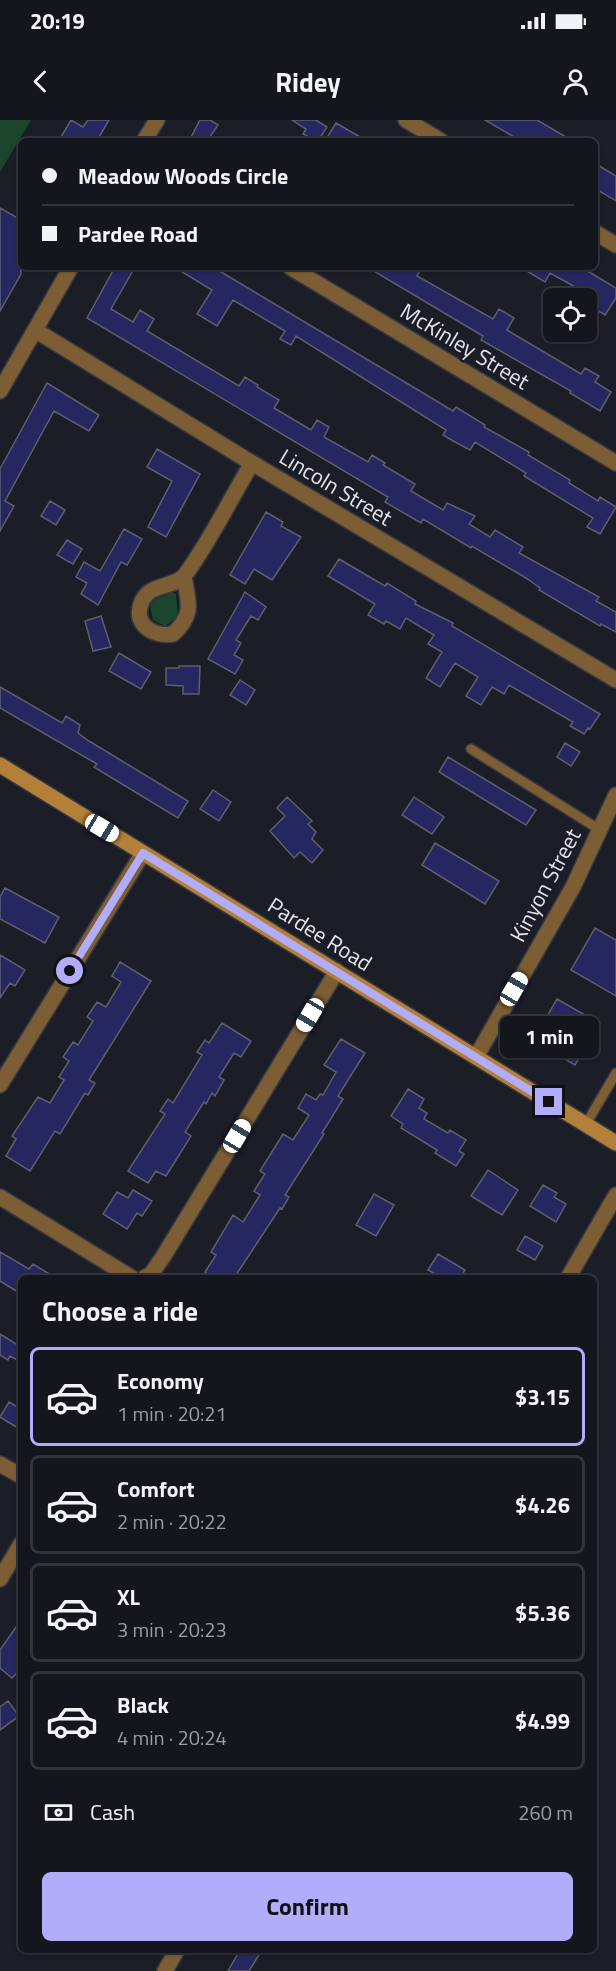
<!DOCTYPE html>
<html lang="en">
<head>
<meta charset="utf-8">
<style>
	body { margin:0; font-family:"Titillium Web",sans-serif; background:#1d1f26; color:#f1f3f6; height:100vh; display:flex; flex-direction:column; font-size:22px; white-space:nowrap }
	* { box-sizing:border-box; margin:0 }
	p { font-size:20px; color:#9d9fa4 }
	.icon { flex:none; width:33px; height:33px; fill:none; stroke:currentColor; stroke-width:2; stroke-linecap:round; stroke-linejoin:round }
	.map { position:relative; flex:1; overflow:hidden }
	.drawer { position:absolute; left:18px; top:1155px; width:579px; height:678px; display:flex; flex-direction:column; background:#14161d; border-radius:9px; box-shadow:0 2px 4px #0004,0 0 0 2px #33353b }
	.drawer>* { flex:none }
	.hud { position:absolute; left:18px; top:18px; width:580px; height:132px; border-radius:9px; box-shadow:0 2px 4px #0004,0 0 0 2px #33353b; display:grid; align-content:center; height:132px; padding:0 24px; background:#14161d }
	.controls { position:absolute; left:543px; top:168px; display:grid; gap:12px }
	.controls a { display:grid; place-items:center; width:54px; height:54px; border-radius:9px; background:#14161d; box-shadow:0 2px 4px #0004,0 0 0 2px #33353b; font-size:30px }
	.end { position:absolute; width:27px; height:27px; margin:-14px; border:8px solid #b1adfa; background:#111; box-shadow:0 0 0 3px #111 }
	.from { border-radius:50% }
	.bubble { position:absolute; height:42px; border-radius:9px; background:#14161d; box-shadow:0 2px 4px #0004,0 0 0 2px #33353b; font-size:20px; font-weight:700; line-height:42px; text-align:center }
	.car { position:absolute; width:18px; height:36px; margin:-18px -9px; border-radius:8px; box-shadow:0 0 4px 2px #0007; background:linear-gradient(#fff 24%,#345 0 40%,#fff 0 76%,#345 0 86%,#fff 0) }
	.hud b { display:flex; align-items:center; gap:21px; height:57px; font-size:22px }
	.hud b+b { border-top:2px solid #33353b }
	.hud i { width:15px; height:15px; background:#f1f3f6 }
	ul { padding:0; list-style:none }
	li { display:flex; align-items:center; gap:18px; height:99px; margin:0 12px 9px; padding:0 12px; border:3px solid #33353b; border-radius:9px }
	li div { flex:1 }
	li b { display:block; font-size:22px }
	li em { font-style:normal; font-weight:700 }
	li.on { border-color:#b1adfa }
	li>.icon { width:54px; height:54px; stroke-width:1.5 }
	h2 { padding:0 24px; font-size:27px; line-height:72px }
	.pay { display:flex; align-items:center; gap:15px; height:66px; padding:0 24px; font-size:22px }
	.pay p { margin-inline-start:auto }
	.cta { display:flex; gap:12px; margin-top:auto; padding:12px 24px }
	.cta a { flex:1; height:69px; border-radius:9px; background:#b1adfa; color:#111; font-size:24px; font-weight:700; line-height:69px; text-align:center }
	.status { display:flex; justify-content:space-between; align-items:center; height:42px; padding:0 30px; background:#14161d; direction:ltr }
	.status svg { height:16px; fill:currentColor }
	header { display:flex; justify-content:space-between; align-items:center; height:78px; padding:0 24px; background:#14161d; font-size:27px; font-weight:700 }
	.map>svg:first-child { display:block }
	.green { fill:#1b452c }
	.building { fill:#262760; stroke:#5d5f6c; stroke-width:1.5 }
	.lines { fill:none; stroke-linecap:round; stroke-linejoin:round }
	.service-casing { stroke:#373943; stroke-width:12 }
	.minor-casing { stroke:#373943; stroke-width:18 }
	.secondary-casing { stroke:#373943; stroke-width:18 }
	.service { stroke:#7d5d33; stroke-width:9 }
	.minor { stroke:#7d5d33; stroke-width:15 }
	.secondary { stroke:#b48039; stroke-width:15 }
	.route { stroke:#b1adfa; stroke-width:8 }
	.labels { text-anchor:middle; stroke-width:5; stroke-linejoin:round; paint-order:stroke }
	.street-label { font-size:22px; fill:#e4e5ed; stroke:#1b1d27 }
</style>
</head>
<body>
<div class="status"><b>20:19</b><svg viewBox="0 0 49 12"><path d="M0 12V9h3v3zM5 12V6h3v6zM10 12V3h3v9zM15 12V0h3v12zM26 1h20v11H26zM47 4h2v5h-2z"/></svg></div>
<header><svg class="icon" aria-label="back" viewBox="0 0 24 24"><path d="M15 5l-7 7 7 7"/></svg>Ridey<svg class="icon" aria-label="person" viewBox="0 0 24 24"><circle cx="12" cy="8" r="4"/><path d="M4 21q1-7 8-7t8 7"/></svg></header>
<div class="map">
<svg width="616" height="1851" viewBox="0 0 616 1851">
	<rect width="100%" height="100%" fill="#1b1d27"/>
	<path class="green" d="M0 0H31L0 52Z
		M172 472 176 474 178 497 165 506 153 500 150 486 154 480Z"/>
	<path class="building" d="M71 0 83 7 88 0H109L99 17 106 21H68L61 17Z
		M200 0H210L218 5 207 21H189Z
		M292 0H316L327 7 318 21H315L303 14 306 9Z
		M485 0H537L573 21H521Z
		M336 3 367 21H325Z
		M596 44 616 56V81L596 69Z
		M0 88 21 100V154L0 191Z
		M115 147H135L111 189 133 202 140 190 154 199 147 211 239 266 245 257 258 265 257 267 279 280 274 288 311 310 317 300 329 307 324 317 368 342 372 335 385 343 383 345 415 364 411 371 443 390 447 383 475 396 469 404 490 417 495 410 523 427 519 433 599 477 596 481 616 492V512L601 504 600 506 539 470 540 468 526 458 472 426 471 428 423 399 421 403 385 382 388 377 87 198Z
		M174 147H213L453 291 456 287 485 305 484 307 529 332 528 335 570 360 569 363 598 381 600 377 616 387 600 414 587 407 593 398 524 356 526 353 475 322 470 330 455 322 443 315 446 310 296 216 291 225 280 219 285 211 233 180 217 206 197 194 212 170Z
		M367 147H422L417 156 493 199 499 189 514 198 507 210 581 254 585 248 599 256 595 262 611 272 600 291 570 273 571 271 481 220 483 216Z
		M520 147H581L616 168V178L605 195 592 187 597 180 568 163 550 153 545 162Z
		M47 263 99 295 89 311 54 291 5 381 14 386 0 411V349Z
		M157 329 200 354 166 417 148 407 172 361 147 347Z
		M50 381 65 390 56 405 41 396Z
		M266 392 283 402 281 406 301 417 272 460 254 449 245 464 230 455Z
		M124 409 142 419 127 445 121 442 98 485 81 474 87 463 76 457 84 442 100 451Z
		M67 420 82 429 73 444 57 435Z
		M339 439 385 466 387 463 416 481 415 484 453 503 452 506 600 594 590 609 588 608 584 614 570 606 573 602 509 565 504 574 492 567 481 585 466 576 478 557 455 543 440 567 426 558 442 532 428 524 434 515 406 498 400 509 386 501 384 504 368 495 375 484 328 456Z
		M245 472 266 487 258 500 251 496 236 520 241 523 234 535 243 540 235 554 208 539Z
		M101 496 111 527 93 531 85 501Z
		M119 533 151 552 141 569 109 551Z
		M179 546H200L199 574H183V566L166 565V548H179Z
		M240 560 255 570 246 585 230 575Z
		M0 567 62 603 66 596 80 605 78 613 89 621 188 681 178 698 94 647 97 644 0 588Z
		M565 623 580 632 571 646 557 637Z
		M448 637 536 690 526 705 439 652Z
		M213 670 231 682 219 701 200 689Z
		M287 677 312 701 308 704 316 712 312 719 323 730 312 743 300 732 294 738 270 711 285 696 277 688Z
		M414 677 444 697 432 714 402 695Z
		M435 723 499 761 485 784 422 745Z
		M5 768 59 797 45 823 0 799V777Z
		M595 808 616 820V876L571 850Z
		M0 835 25 850 15 866 10 863 0 878Z
		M120 842 151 861 89 960 95 963 88 975 85 973 60 1014 55 1011 30 1051 6 1036 16 1019 12 1016 38 977 50 983 64 960 59 957 69 941 63 937 73 922 78 925 93 901 87 897 97 882 106 887 121 862 112 856Z
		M557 879 599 903 575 945 533 921Z
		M222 903 251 921 241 937 234 933 219 957 224 960 215 976 212 973 206 984 204 982 185 1012 191 1016 166 1056 156 1051 148 1063 128 1051 165 994 160 991 168 979 173 983 202 935 197 932 205 920 209 923Z
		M341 919 365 933 338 976 343 979 322 1013 324 1014 285 1075 289 1077 282 1089 280 1088 234 1158H214L205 1152 216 1135 211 1132 233 1095 243 1102 260 1075 254 1071 265 1054 260 1051 283 1014 293 1020 309 995 298 988 306 974 316 980 320 974 323 975 336 952 324 945Z
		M408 969 424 979 419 988 427 993 424 999 448 1013 450 1010 466 1020 459 1031 464 1034 456 1046 435 1033 437 1030 401 1008 403 1004 391 996Z
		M488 1050 518 1070 502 1095 471 1076Z
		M543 1065 557 1073 554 1077 566 1084 556 1102 530 1086Z
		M133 1070 152 1081 142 1096 137 1093 127 1109 103 1094 117 1072 128 1078Z
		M374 1074 394 1085 376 1116 356 1105Z
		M525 1116 543 1126 535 1140 517 1130Z
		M0 1132 29 1149 33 1144 56 1158H21V1174L0 1161Z
		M438 1134 465 1150 460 1158H442L428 1150Z
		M0 1214 21 1227V1242L10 1236 8 1240 0 1235Z
		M9 1282 21 1289V1310L0 1297Z
		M21 1500V1549L12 1558 0 1548V1530Z
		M8 1581 19 1596 0 1610V1587Z
		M240 1830H262L249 1851H228Z"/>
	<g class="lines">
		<g class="service-casing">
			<path id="service" d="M471 629 600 710
				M586 1004 616 953"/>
		</g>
		<g class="minor-casing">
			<path id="minor" d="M406 0 441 21
				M144 21 157 0
				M596 113 616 125
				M290 147 616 343
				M35 210 252 343 616 560
				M0 271 71 147
				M184 457C189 483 194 495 173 514 155 517 133 506 141 484 148 462 174 469 185 455 209 423 231 378 252 343
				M476 937 573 767 616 675
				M0 965 143 733
				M0 1077 132 1158
				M144 1158 151 1154 163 1137 337 851
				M568 1158 616 1075
				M0 1344 21 1356
				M0 1459 21 1424
				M165 1851 177 1830"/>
		</g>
		<g class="secondary-casing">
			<path id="secondary" d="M0 645 616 1023"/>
		</g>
		<use href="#service" class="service"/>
		<use href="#minor" class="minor"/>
		<use href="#secondary" class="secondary"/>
	</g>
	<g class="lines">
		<path class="route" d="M70 851 143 733 549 982"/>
	</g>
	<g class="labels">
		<g class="street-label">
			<text transform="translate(465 226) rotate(31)" y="8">McKinley Street</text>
			<text transform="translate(336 367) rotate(31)" y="8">Lincoln Street</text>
			<text transform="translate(545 765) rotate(-62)" y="8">Kinyon Street</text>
			<text transform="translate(320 814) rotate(32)" y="8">Pardee Road</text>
		</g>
	</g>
</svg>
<div class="controls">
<a><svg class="icon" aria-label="locate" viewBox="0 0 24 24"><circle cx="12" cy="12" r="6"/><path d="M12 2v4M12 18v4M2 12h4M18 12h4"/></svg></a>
</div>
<i class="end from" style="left:70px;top:851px"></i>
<i class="end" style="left:549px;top:982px"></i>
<div class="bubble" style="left:500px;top:896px;width:99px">1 min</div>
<i class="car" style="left:102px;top:708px;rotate:121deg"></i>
<i class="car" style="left:514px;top:869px;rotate:30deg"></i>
<i class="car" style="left:310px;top:895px;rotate:211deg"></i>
<i class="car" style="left:237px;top:1016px;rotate:31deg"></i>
<div class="hud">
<b><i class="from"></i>Meadow Woods Circle</b>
<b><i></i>Pardee Road</b>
</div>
<section class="drawer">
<h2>Choose a ride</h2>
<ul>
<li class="on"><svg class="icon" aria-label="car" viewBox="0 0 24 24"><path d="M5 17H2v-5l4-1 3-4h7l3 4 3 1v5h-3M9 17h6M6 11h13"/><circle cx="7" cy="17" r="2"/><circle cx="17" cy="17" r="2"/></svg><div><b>Economy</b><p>1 min · 20:21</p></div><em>$3.15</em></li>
<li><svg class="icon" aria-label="car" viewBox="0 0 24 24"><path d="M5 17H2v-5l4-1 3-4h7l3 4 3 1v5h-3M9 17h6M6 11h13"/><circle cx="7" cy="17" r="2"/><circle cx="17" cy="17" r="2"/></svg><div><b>Comfort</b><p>2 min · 20:22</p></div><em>$4.26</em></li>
<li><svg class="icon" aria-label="car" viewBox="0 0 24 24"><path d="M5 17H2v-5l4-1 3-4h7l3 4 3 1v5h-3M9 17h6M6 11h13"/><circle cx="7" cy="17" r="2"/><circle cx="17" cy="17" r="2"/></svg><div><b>XL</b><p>3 min · 20:23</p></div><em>$5.36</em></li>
<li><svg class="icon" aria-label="car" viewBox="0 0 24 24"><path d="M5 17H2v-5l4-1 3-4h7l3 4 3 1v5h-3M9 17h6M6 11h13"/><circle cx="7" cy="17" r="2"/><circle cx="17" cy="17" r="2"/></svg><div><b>Black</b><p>4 min · 20:24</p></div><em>$4.99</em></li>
</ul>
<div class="pay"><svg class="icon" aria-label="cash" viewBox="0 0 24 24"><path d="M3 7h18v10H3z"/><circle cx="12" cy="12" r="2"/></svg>Cash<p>260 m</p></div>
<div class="cta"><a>Confirm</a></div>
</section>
</div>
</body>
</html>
